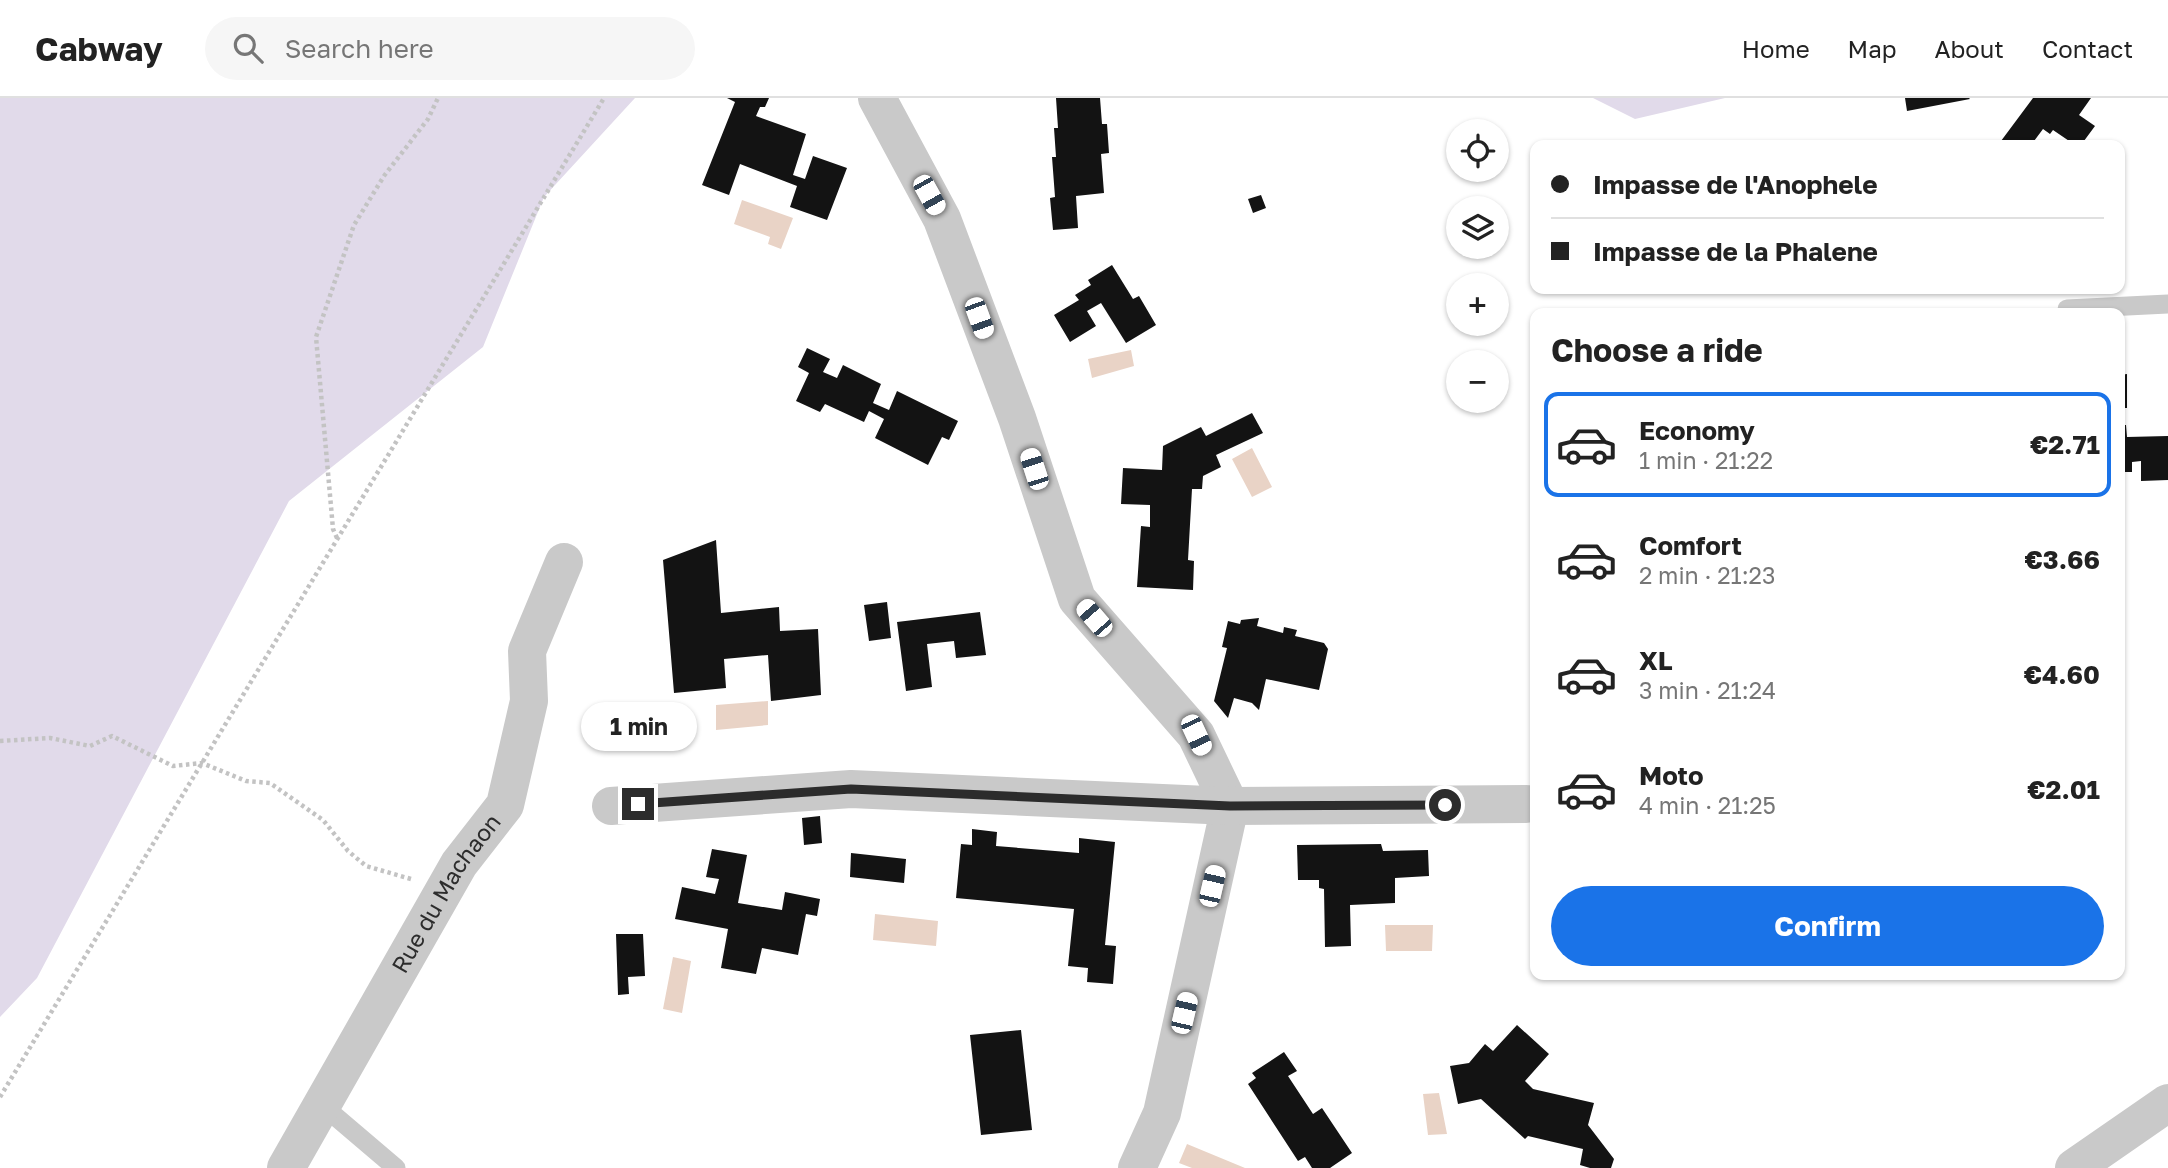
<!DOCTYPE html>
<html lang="en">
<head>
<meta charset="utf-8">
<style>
	body { margin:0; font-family:"Golos Text",sans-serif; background:#f6f6f6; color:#222; height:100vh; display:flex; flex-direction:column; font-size:26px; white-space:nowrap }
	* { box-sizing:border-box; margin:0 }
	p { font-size:23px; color:#767676 }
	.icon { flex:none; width:38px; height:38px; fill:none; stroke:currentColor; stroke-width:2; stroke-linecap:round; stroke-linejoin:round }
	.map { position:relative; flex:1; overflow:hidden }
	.panel { position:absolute; left:1530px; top:210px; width:595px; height:672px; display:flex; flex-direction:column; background:#fff; border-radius:14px; box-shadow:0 2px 5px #0004 }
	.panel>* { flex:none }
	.guide { position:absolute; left:1530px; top:42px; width:595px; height:154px; border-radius:14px; box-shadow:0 2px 5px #0004; display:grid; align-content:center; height:154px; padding:0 21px; background:#fff }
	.buttons { position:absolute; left:1446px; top:21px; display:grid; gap:14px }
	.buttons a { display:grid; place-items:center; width:63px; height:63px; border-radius:50%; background:#fff; box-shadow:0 2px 5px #0004; font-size:35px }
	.end { position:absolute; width:32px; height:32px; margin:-16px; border:9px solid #2c2c2c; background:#fff; box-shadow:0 0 0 4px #fff }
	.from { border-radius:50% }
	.bubble { position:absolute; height:49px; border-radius:24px; background:#fff; box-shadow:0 2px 5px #0004; font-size:23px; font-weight:700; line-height:49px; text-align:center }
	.car { position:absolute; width:21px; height:42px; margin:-21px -10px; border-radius:9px; box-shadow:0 0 5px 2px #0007; background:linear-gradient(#fff 24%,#345 0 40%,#fff 0 76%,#345 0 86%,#fff 0) }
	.guide b { display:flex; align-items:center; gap:24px; height:66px; font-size:26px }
	.guide b+b { border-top:2px solid #e0e0e0 }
	.guide i { width:18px; height:18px; background:#222 }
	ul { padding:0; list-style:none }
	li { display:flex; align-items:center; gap:21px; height:105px; margin:0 14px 10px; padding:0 7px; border:4px solid transparent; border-radius:14px }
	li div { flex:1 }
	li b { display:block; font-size:26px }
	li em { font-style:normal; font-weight:700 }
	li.current { border-color:#1a73e8 }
	li>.icon { width:63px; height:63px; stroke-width:1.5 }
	h2 { padding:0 21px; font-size:32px; line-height:84px }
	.primary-button { display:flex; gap:14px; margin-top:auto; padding:14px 21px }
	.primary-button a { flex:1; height:80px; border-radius:42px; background:#1a73e8; color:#fff; font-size:28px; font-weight:700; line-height:80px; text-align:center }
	header { display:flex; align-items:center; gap:42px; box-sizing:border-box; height:98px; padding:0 35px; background:#fff; border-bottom:2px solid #e0e0e0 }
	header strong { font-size:33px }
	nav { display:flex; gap:38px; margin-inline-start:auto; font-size:24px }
	.search { width:490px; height:63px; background:#f6f6f6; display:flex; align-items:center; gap:18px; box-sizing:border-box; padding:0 24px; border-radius:38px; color:#767676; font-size:26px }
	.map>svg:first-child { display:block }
	.green { fill:#e1daea }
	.water { fill:#e9d3c6 }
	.building { fill:#131313 }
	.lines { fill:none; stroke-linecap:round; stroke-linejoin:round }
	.path { stroke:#c3c3c3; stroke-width:4.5; stroke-dasharray:3.5 3.5; stroke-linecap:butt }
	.service { stroke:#c9c9c9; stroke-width:19 }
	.minor { stroke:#c9c9c9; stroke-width:38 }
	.route { stroke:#2c2c2c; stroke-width:9 }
	.labels { text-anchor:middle; stroke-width:7; stroke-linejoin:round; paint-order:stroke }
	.street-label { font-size:23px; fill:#2c2c2c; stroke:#fff }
</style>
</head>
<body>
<header>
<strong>Cabway</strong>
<div class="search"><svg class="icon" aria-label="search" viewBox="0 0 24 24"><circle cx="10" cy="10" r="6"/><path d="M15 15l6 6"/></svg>Search here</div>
<nav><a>Home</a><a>Map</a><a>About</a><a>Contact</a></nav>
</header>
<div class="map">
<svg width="2168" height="1070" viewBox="0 0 2168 1070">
	<rect width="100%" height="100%" fill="#fff"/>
	<path class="green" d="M0 0H635L544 99 483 249 289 403 37 880 0 919Z
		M1593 0H1725L1635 21Z"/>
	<path class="water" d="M742 102 793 120 781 151 768 146 770 139 734 126Z
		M1131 252 1134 268 1092 280 1088 261Z
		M1252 350 1272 389 1252 399 1232 361Z
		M768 603V627L716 632V607Z
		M875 816 938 823 936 848 873 842Z
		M1385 827H1433L1432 853H1386Z
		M673 859 691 863 682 915 663 911Z
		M1439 995 1447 1036 1428 1037 1423 996Z
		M1187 1046 1245 1070H1192L1179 1065Z"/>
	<path class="building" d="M727 0H769L765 9H760L756 18 806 36 793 77 805 81 813 58 847 70 827 122 790 109 797 88 740 66 729 97 702 87 735 4Z
		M1056 0H1100L1102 26H1107L1109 55 1101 56 1104 95 1076 98 1078 130 1053 132 1050 100 1055 99 1052 59H1056L1054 30H1058Z
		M1905 0H1969L1970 1 1907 13Z
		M2033 0H2091L2079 17 2095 28 2081 47H2075L2053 32 2050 36 2043 31 2031 47H2007L2001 43Z
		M1261 97 1266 110 1253 115 1248 101Z
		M1112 167 1133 201 1139 198 1156 227 1126 245 1101 205 1087 213 1096 228 1070 244 1054 217 1079 202 1075 197 1091 187 1088 182Z
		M807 250 830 261 823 274 837 280 843 267 881 286 873 305 889 312 897 293 958 323 949 342 942 339 928 367 875 340 884 321 869 313 864 324 825 306 820 314 796 303 809 275 798 269Z
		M2127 276V310H2119V277Z
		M1252 315 1263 335 1216 357 1221 369 1203 378 1202 391H1192L1188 462 1194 463 1193 492 1137 489 1141 428 1150 429V407L1121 406 1123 370 1162 372 1163 348 1201 329 1206 338Z
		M2119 327H2126L2127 339 2168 338V382L2141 383V363L2132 364V374H2119Z
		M716 442 721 515 779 509 780 533 818 531 821 597 771 603 768 557 724 561 726 590 674 595 663 462Z
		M887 504 891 540 869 543 864 507Z
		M980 514 986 557 956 560 954 543 927 546 932 589 906 593 897 524Z
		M1259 520 1257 528 1283 535 1284 529 1297 532 1295 538 1324 545 1328 551 1319 592 1266 581 1259 612 1252 605 1234 600 1228 620 1214 603 1227 550 1222 549 1228 523 1240 526 1241 522Z
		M820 718 822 745 804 747 802 720Z
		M972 731 997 734 996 748 1079 755V740L1115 744 1105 847 1116 848 1113 886 1087 884 1088 870 1068 868 1074 811 956 800 961 746 972 747Z
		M1381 746 1383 753 1428 752 1429 778 1395 780V805L1350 807 1351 848 1325 849 1324 791 1319 790V782H1298L1297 747Z
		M712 751 747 757 738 805 782 812 785 794 820 801 817 818 806 816 798 857 762 850 756 876 721 870 728 831 675 821 682 789 715 796 719 781 706 779Z
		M851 755 906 761 904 785 850 779Z
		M616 836H643L645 878 628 879 629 896 618 897Z
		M1517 927 1549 956 1525 983 1533 991 1594 1005 1588 1027 1614 1061 1611 1070H1590L1580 1067 1583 1051 1528 1038 1525 1041 1481 1001 1458 1006 1450 968 1469 965 1485 946 1493 953Z
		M1021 932 1032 1032 981 1037 970 937Z
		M1284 954 1297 973 1288 978 1313 1016 1322 1010 1352 1055 1330 1070H1312L1305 1059 1298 1063 1248 986 1256 980 1252 975Z"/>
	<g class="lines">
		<path class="path" d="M337 440 333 431 316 239 354 127 384 78 428 21 438 0
			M0 643 50 640 90 648 112 638 173 668 202 665 246 683 270 685 323 722 348 753 366 768 411 781
			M0 999 604 0"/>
		<path class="service" d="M2067 211 2168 206
			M322 1007 396 1070"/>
		<g class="minor">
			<path d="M877 0 942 121 1017 320 1077 501 1196 637 1230 708 1162 1015 1137 1070"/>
			<path d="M611 708 851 691 1230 708 1526 706"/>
			<path id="s1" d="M286 1070 459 766 505 707 529 603 527 553 564 464"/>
			<path d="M2074 1070 2168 1005"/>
		</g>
	</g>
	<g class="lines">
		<path class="route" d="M638 706 851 691 1230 708 1445 707"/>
	</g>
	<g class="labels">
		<g class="street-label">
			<text dy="8" stroke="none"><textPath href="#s1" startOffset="318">Rue du Machaon</textPath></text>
		</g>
	</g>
</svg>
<div class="buttons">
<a><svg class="icon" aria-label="locate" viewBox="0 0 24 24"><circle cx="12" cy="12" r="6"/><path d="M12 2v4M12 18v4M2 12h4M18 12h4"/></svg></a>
<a><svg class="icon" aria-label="layers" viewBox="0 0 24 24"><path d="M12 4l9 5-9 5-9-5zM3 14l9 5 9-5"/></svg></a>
<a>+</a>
<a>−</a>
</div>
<i class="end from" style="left:1445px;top:707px"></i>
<i class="end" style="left:638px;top:706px"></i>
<div class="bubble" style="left:581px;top:604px;width:116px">1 min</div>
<i class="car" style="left:929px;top:97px;rotate:151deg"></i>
<i class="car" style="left:979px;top:220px;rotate:160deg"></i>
<i class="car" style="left:1034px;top:371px;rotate:342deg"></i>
<i class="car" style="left:1094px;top:520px;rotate:319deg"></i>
<i class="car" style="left:1196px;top:637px;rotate:155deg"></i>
<i class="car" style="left:1212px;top:788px;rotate:13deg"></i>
<i class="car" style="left:1184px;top:915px;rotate:13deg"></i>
<div class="guide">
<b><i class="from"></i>Impasse de l'Anophele</b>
<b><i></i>Impasse de la Phalene</b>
</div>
<section class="panel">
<h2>Choose a ride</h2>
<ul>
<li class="current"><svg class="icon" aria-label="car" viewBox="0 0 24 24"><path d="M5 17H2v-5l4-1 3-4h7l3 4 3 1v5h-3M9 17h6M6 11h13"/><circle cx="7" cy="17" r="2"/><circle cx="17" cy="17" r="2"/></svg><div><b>Economy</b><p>1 min · 21:22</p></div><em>€2.71</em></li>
<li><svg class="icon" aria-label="car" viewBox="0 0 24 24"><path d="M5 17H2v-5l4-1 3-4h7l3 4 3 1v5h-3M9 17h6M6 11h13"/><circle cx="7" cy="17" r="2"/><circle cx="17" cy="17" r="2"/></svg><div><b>Comfort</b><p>2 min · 21:23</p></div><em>€3.66</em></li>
<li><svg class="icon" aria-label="car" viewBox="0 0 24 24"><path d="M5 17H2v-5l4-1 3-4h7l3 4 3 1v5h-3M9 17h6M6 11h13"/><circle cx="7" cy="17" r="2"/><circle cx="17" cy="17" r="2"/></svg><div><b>XL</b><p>3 min · 21:24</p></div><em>€4.60</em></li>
<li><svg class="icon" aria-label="car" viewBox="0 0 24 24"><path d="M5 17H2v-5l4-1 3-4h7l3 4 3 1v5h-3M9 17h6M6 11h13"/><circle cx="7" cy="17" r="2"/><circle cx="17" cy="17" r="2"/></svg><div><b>Moto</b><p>4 min · 21:25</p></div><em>€2.01</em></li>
</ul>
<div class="primary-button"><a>Confirm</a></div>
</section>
</div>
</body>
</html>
